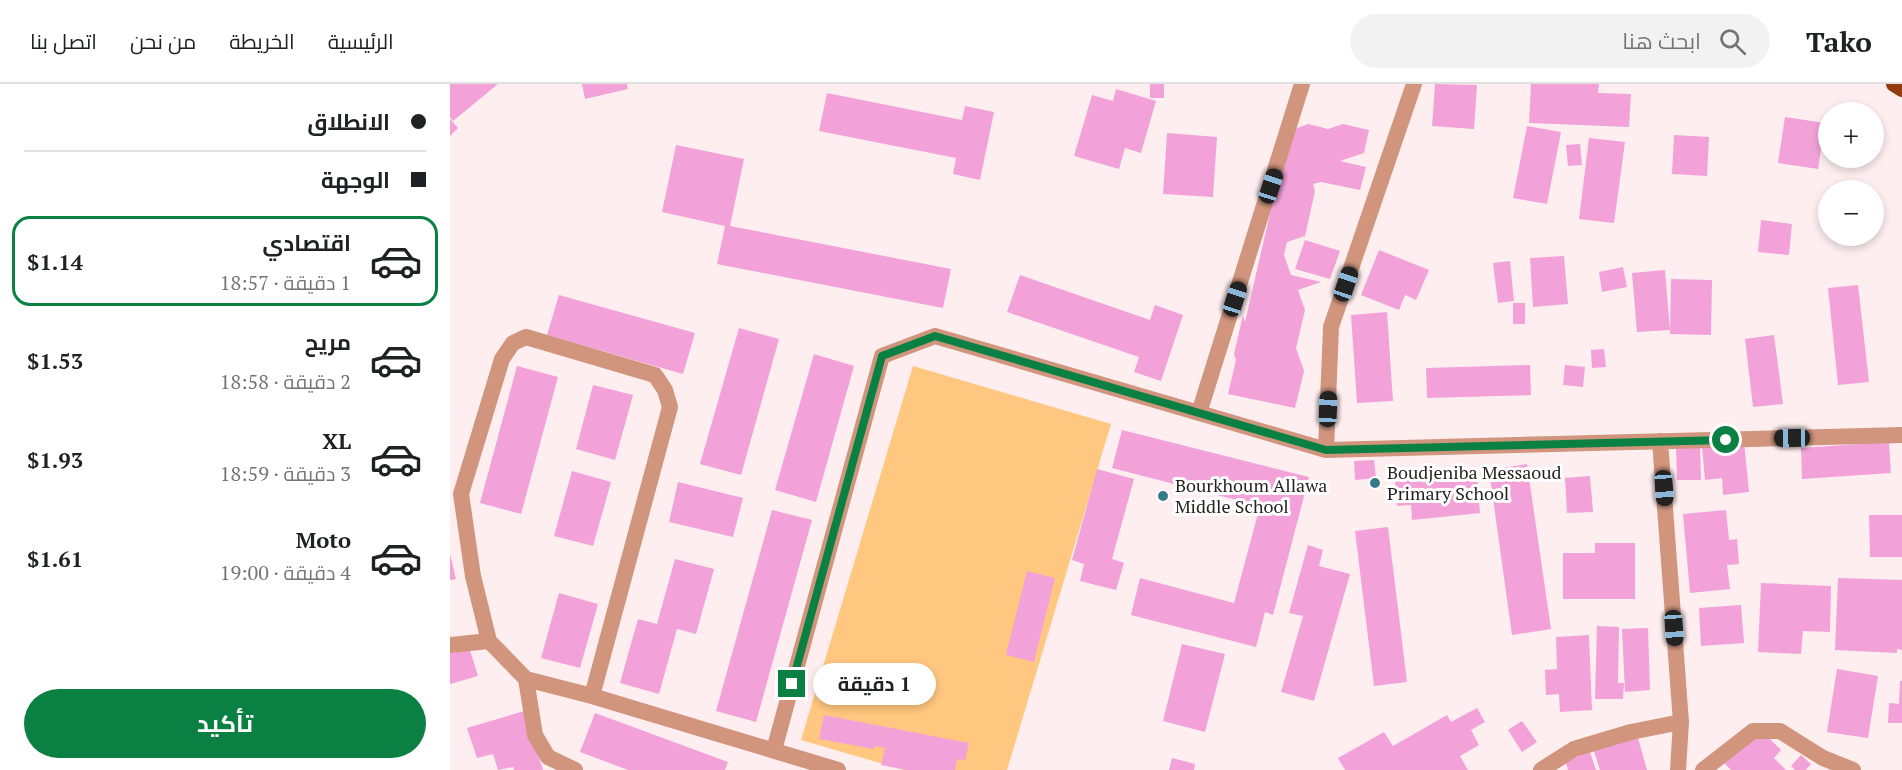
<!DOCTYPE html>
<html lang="ar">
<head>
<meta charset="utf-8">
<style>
	body { margin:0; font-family:"PT Serif",Cairo,serif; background:#f2f2f2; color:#202124; direction:rtl; height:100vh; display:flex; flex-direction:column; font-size:22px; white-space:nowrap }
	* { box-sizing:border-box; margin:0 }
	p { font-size:20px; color:#757577 }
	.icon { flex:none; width:33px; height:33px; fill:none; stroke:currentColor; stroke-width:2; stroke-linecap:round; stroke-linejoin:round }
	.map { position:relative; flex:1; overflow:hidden; direction:ltr }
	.sheet { display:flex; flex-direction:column; background:#fff; width:450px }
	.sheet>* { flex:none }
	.banner { display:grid; align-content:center; height:132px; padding:0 24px; background:#fff }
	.tools { position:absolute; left:1368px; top:18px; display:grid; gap:12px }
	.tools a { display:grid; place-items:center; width:66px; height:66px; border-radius:50%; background:#fff; box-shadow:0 3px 9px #0003; font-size:30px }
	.end { position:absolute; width:27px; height:27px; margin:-14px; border:8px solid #0b8043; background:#fff; box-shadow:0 0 0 3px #fff }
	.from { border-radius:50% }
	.bubble { position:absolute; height:42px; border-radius:21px; background:#fff; box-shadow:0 3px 9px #0003; font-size:20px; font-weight:700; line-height:42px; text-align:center; direction:rtl }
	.car { position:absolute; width:18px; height:36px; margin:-18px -9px; border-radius:8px; box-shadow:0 0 4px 2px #0007; background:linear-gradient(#222 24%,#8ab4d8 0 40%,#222 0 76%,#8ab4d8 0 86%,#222 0) }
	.banner b { display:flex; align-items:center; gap:21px; height:57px; font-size:22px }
	.banner b+b { border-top:2px solid #e0e0e0 }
	.banner i { width:15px; height:15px; background:#202124 }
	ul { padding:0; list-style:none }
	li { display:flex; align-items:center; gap:18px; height:90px; margin:0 12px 9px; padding:0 12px; border:3px solid transparent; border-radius:18px }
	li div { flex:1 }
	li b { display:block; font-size:22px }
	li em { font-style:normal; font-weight:700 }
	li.active { border-color:#0b8043 }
	li>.icon { width:54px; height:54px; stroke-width:1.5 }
	.primary-button { display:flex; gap:12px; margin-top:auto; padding:12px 24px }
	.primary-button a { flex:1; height:69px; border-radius:36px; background:#0b8043; color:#fff; font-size:24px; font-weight:700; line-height:69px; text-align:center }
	header { display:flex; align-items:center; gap:36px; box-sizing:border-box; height:84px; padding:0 30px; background:#fff; border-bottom:2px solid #e0e0e0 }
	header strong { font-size:28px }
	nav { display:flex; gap:33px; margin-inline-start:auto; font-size:21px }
	.search { width:420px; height:54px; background:#f2f2f2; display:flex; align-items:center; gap:15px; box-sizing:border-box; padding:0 21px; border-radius:33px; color:#757577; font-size:22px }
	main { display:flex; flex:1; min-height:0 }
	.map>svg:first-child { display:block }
	.green { fill:#ffc77f }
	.building { fill:#f2a2d9 }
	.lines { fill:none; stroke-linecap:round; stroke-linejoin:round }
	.minor { stroke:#d1957e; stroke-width:16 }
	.trunk { stroke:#943c11; stroke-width:16 }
	.route { stroke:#0b8043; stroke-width:8 }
	.poi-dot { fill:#367a8a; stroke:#fff; stroke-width:2 }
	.labels { text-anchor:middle; stroke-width:6; stroke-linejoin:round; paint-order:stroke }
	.poi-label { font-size:18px; fill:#251f1f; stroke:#fff; text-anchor:start }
</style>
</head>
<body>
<header>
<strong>Tako</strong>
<div class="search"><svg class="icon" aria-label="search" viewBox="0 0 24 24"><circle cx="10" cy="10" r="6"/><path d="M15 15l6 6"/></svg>ابحث هنا</div>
<nav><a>الرئيسية</a><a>الخريطة</a><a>من نحن</a><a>اتصل بنا</a></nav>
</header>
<main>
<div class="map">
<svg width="1452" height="686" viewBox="0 0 1452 686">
	<rect width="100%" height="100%" fill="#feeeef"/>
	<path class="green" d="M463 282 661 340 557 686H454L351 656Z"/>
	<path class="building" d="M0 0H48L3 37 0 33Z
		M132 0H177L178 5 135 15Z
		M700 0H714V14H700Z
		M985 0 1027 1 1024 45 982 42Z
		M1081 0H1149L1148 9 1181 10 1179 43 1079 39Z
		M666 5 706 17 691 69 675 64 669 85 624 72 642 11 663 17Z
		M377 9 512 36 515 22 544 28 530 96 503 90 506 74 369 47Z
		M1335 33 1375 39 1368 85 1328 79Z
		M0 35 8 44 0 52Z
		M858 40 878 45 893 40 919 46 914 69 890 77 916 83 910 106 871 98 863 100 865 107 855 152 837 158 834 171 841 191 871 198 848 206 855 226 846 264 854 287 845 324 778 310 786 276 784 270 793 231 795 238 839 47Z
		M1077 42 1111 48 1097 120 1063 114Z
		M717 49 767 53 763 113 713 110Z
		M1224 51 1259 53 1257 92 1222 90Z
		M1139 54 1175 58 1164 139 1129 135Z
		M1130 60 1132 81 1118 82 1116 61Z
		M226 61 294 75 280 142 501 185 493 224 267 180 275 142 212 128Z
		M1311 136 1342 140 1339 171 1308 168Z
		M855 156 890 167 880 195 845 185Z
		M929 166 979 186 966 216 955 211 949 226 911 211Z
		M1114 172 1118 220 1083 223 1080 174Z
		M1060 177 1064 217 1048 219 1043 179Z
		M1173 183 1177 203 1152 208 1149 188Z
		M1215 186 1220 246 1187 248 1182 189Z
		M570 191 700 236 705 221 733 231 711 297 684 288 689 273 557 228Z
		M1221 195 1262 196 1261 251 1220 250Z
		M1408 201 1419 298 1388 301 1378 204Z
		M109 211 245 249 233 290 97 251Z
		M1063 219H1075V240H1063Z
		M937 228 943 317 907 319 901 231Z
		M289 244 329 255 291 391 250 380Z
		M1324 251 1333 320 1303 323 1295 255Z
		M1154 265 1156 283 1142 284 1141 266Z
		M364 270 404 282 366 418 325 406Z
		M1080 281 1081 311 977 314 976 284Z
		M1115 281 1135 283 1133 303 1113 301Z
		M67 282 108 293 71 430 30 419Z
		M143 301 183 311 165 376 126 365Z
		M672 346 859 393 823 531 815 528 806 563 681 531 690 494 784 519 810 422 662 384Z
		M1294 358 1299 408 1273 411 1272 394 1255 396 1252 362Z
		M1439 358 1441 389 1352 395 1351 364Z
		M1226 362H1250L1251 396H1227Z
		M924 376 926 394 905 396 904 377Z
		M1077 380 1101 545 1062 551 1039 386Z
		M647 385 684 395 662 475 674 479 666 506 630 497 634 480 622 476Z
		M122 387 161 398 143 462 104 452Z
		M1027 389 1030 429 962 436 961 421 947 422 945 398Z
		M1140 392 1143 428 1117 429 1115 394Z
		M228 398 293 414 283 453 219 438Z
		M322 426 362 436 306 638 266 627Z
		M1276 426 1279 456 1287 455 1289 480 1277 481 1280 505 1240 509 1233 430Z
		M1419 431H1452V473H1420Z
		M938 443 957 598 924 602 905 447Z
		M1145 459H1185V515H1113V469H1145Z
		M858 461 873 466 869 482 900 490 864 617 831 608 853 532 839 529Z
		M0 470 6 495 0 496Z
		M225 475 264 485 246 550 227 545 209 610 170 599 188 535 207 540Z
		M577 487 605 494 584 578 556 571Z
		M1388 494 1452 496V566L1447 565V569L1385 566Z
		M1311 499 1381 502 1380 548 1353 547 1351 570 1308 568Z
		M109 509 148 520 130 584 91 574Z
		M1291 521 1294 559 1251 562 1249 524Z
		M1147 542 1169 543 1168 599H1174L1173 615H1145Z
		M1198 544 1200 606 1175 608 1172 545Z
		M1139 551 1142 626 1110 628 1109 610 1096 611 1095 586 1107 585 1106 553Z
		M18 560 28 592 0 600V566Z
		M732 560 775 570 755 648 713 637Z
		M1387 585 1428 592 1418 654 1377 648Z
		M1450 597H1452V639H1438L1439 619 1449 620Z
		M1027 624 1035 638 1021 646 1029 661 1010 672 1018 686H895L888 674 934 648 943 662 997 631 1001 638Z
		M74 627 93 686H64L63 683 48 686 43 670 27 674 17 644Z
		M145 629 278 678 275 686H178L130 668Z
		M374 631 519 659 515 676 507 675 505 686H456L431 681 435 664 424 662V665L369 655Z
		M1072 637 1087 658 1072 668 1058 646Z
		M1310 645 1331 666 1324 674 1336 686H1281L1274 679Z
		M1188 654 1197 686H1150L1144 667Z
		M1140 668 1146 686H1118L1115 677Z
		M1351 671 1361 680 1356 686H1345L1341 682Z
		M722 674 745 680 744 686H719Z"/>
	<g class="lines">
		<path class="minor" d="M749 329 852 0
			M1210 357 1231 638 1228 686
			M876 366 881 243 964 0
			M0 561 39 557
			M76 595 85 651 98 673 125 686
			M142 612 220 323 215 306 205 291 76 253 63 259 52 275 11 410 23 492 39 557 76 595 142 612 388 686
			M324 666 432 272 485 252 876 366 1452 351
			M1091 686 1124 665 1181 648 1231 638
			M1253 686 1303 647H1330L1373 674 1403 686"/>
		<path class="trunk" d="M1444 0 1452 5"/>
	</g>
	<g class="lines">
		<path class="route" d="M342 600 432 272 485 252 876 366 1276 356"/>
	</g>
	<g class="poi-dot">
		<circle cx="925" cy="399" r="6"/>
		<circle cx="713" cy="412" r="6"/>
	</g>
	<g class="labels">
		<g class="poi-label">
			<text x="937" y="395">Boudjeniba Messaoud<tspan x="937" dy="21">Primary School</tspan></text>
			<text x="725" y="408">Bourkhoum Allawa<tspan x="725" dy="21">Middle School</tspan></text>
		</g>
	</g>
</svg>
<div class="tools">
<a>+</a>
<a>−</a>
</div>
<i class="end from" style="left:1276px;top:356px"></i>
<i class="end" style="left:342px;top:600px"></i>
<div class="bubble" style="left:363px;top:579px;width:123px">1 دقيقة</div>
<i class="car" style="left:821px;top:102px;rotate:18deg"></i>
<i class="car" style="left:896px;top:200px;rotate:19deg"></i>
<i class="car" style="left:785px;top:215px;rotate:18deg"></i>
<i class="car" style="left:878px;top:325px;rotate:2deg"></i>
<i class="car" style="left:1342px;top:354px;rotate:269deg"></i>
<i class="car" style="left:1214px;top:404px;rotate:176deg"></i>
<i class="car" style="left:1224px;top:544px;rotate:176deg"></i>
</div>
<section class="sheet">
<div class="banner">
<b><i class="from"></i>الانطلاق</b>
<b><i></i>الوجهة</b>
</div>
<ul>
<li class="active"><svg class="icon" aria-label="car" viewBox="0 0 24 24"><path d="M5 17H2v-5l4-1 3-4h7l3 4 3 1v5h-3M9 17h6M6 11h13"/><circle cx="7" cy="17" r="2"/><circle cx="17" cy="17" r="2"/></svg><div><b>اقتصادي</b><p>1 دقيقة · 18:57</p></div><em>$1.14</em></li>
<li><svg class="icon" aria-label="car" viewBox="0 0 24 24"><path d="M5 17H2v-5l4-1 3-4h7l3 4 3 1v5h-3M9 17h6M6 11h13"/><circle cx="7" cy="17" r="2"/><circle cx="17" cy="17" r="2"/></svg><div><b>مريح</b><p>2 دقيقة · 18:58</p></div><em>$1.53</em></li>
<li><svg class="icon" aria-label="car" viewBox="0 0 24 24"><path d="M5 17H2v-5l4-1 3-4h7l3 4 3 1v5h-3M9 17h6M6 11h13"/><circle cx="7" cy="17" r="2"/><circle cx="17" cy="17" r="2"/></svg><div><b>XL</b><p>3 دقيقة · 18:59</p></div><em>$1.93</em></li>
<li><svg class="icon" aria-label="car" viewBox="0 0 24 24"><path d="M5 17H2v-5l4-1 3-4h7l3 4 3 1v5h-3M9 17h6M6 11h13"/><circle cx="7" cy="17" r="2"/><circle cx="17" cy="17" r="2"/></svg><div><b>Moto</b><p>4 دقيقة · 19:00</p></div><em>$1.61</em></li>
</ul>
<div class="primary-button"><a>تأكيد</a></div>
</section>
</main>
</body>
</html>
